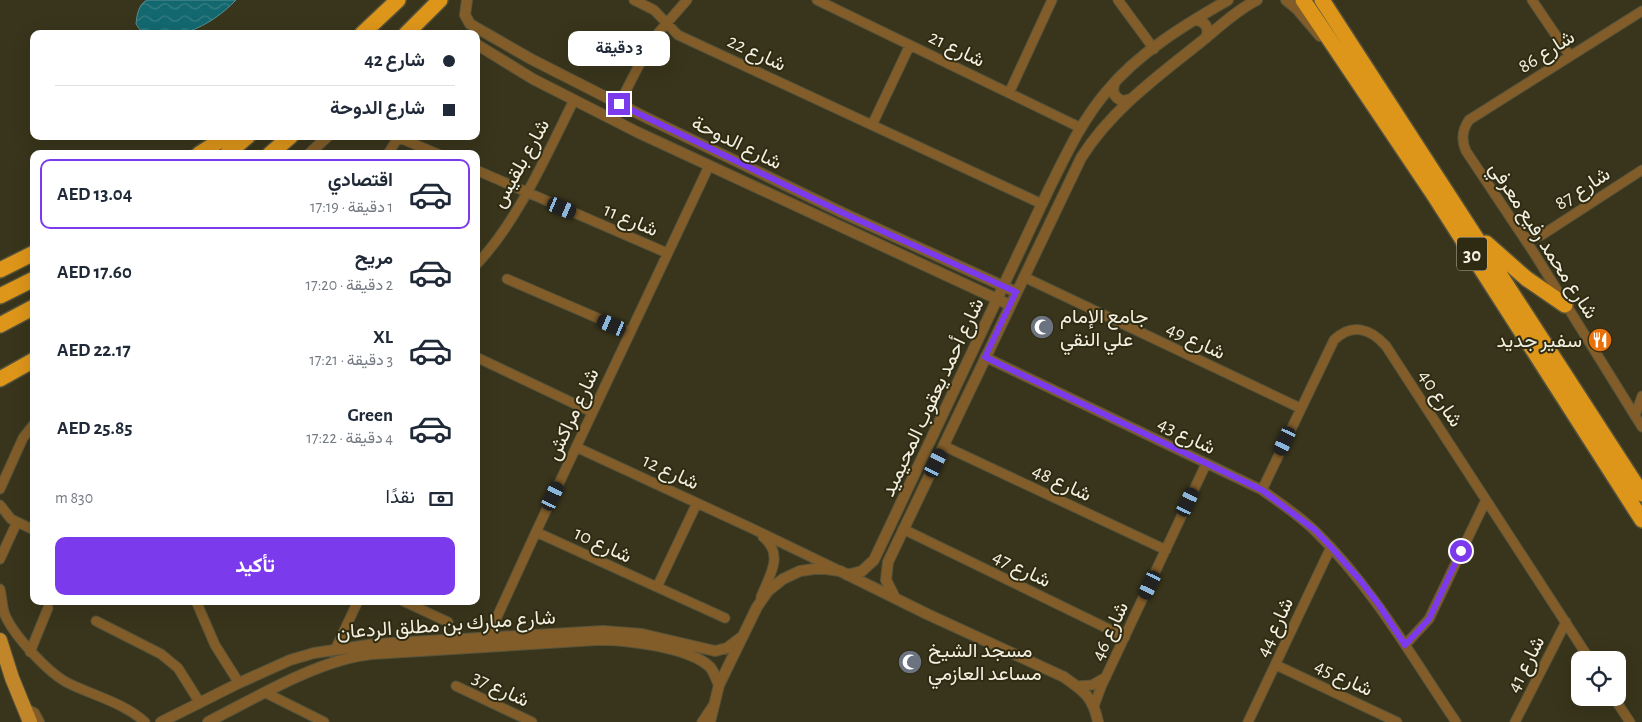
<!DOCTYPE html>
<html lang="ar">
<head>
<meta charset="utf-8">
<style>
	body { margin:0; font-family:"Alegreya Sans",Vazirmatn,sans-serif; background:#f6f6f7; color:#1f2937; direction:rtl; height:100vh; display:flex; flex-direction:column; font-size:19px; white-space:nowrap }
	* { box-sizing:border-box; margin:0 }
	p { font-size:16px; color:#747a83 }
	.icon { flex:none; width:28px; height:28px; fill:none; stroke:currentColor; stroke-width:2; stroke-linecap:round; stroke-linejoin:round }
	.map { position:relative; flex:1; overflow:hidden; direction:ltr }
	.sheet { position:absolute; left:30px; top:150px; width:450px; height:455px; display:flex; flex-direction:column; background:#fff; border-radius:10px; box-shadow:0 5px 20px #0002; direction:rtl }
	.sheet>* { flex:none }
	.top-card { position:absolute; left:30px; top:30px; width:450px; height:110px; border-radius:10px; box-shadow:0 5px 20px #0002; direction:rtl; display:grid; align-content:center; height:110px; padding:0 25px; background:#fff }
	.buttons { position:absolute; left:1571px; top:651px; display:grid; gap:10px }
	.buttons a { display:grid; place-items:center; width:55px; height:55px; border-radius:10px; background:#fff; box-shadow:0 5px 20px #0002; font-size:25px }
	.end { position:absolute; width:22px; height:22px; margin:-11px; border:6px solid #7c3aed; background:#fff; box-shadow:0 0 0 2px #fff }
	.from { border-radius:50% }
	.bubble { position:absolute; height:35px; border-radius:10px; background:#fff; box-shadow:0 5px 20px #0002; font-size:16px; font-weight:700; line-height:35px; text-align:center; direction:rtl }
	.car { position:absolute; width:15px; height:30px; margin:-15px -8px; border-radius:6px; box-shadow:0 0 4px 1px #0007; background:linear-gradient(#222 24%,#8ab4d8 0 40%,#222 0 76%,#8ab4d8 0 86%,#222 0) }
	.top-card b { display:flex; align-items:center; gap:18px; height:48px; font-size:19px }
	.top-card b+b { border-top:1px solid #e0e1e3 }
	.top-card i { width:12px; height:12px; background:#1f2937 }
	ul { padding:9px 0 0; list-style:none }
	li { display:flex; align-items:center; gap:15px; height:70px; margin:0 10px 8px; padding:0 15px; border:2px solid transparent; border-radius:10px }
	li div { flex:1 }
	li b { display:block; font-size:19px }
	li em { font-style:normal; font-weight:700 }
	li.active { border-color:#7c3aed }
	li>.icon { width:45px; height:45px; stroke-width:1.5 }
	.pay { display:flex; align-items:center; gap:12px; height:55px; padding:0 25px; font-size:19px }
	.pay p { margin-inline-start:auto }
	.action { display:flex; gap:10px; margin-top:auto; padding:10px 25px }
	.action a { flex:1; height:58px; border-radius:10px; background:#7c3aed; color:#fff; font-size:20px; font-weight:700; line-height:58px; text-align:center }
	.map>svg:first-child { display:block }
	.water { fill:url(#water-waves); stroke:#569091 }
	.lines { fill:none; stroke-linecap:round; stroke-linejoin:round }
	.minor-casing { stroke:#56533b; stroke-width:11 }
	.tertiary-casing { stroke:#56533b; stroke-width:12 }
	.primary-casing { stroke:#56533b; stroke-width:16 }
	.motorway-casing { stroke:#56533b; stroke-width:18 }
	.minor { stroke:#825d29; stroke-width:9 }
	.tertiary { stroke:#825d29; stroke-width:10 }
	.primary { stroke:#c2862a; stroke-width:14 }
	.motorway { stroke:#de961a; stroke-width:15 }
	.route { stroke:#7c3aed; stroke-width:6 }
	.labels { text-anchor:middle; stroke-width:4; stroke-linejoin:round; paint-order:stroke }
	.shield { fill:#2f2b12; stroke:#b7b4a2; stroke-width:1 }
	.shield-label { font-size:19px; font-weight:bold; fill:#f1efe0 }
	.street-label { font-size:20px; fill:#f1efe0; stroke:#2f2b12 }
	.poi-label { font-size:20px; fill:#f1efe0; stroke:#2f2b12; text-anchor:start }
</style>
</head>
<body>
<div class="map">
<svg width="1642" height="722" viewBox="0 0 1642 722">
	<defs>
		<pattern id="water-waves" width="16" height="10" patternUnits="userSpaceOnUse" patternTransform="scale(1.25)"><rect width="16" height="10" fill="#13686f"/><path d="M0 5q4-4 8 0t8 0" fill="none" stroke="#367e83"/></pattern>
	</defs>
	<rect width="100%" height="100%" fill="#39351c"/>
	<path class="water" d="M147 0H236C222 15 200 30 179 34 168 36 155 34 143 34L136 24C137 15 138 5 147 0Z"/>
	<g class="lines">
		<g class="minor-casing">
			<path id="minor" d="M634 0 654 10 678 35 1042 204
				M817 0 1081 128
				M1118 0 1154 49
				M1532 0 1570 56
				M1642 11 1469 120C1462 130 1461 140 1466 151L1534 253 1642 427
				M1009 93 1052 0
				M619 104 652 40 687 0
				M872 125 910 45
				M388 154 396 141 402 139 438 154
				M476 170 667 253
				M1524 237H1536L1542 235 1642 170
				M476 265C518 221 547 154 574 100
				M1024 277 1300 408
				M507 279 630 332
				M476 357 592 412
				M985 357 1262 490C1280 503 1300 516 1316 532 1373 588 1411 656 1456 722
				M1635 416 1642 396
				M944 446 1166 550
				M576 447 751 528 836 569
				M0 489 23 438 34 424
				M1262 490 1334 340C1352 323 1370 328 1386 346L1590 660
				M0 505 11 519 34 530
				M903 529 1125 637
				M536 532 725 618
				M0 559 17 522
				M657 587 697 503
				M0 589C2 597 2 607 5 615 14 636 50 675 70 684 95 696 124 703 145 722
				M761 597C769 576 785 555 763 537
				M196 601 215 645 239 683
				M403 601 448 622
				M96 621 161 654 178 668 200 703
				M485 643 536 532 709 166
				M1405 645 1429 619 1486 500
				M335 650 358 601
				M30 652 48 608
				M1276 665 1397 722
				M456 686 532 722
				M1077 686 1092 685 1106 677
				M266 693 324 722
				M1614 698 1630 722
				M1094 706 1101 687 1206 464
				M702 722 712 707
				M1248 722 1331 547
				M1515 722 1566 622"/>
		</g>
		<g class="tertiary-casing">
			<path id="tertiary" d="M467 0 465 15 470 24 531 59 645 117 843 213 1016 292
				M1286 0 1297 9 1320 36
				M1194 20C1205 20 1210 28 1206 38
				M476 44 533 79 637 132 1010 305
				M1115 82C1111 91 1114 98 1123 101L1131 99
				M309 154 328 136
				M847 575 862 571 874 560 1049 189C1066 155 1082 120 1107 91 1138 53 1186 24 1228 0
				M895 598 886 580 888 562 1081 158C1111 110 1158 76 1202 41 1219 27 1237 10 1257 0
				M24 708 34 713 39 722
				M161 722 239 683 290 660 314 653 375 644 603 631 642 634 715 651 727 648 743 636
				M208 722C255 698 320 659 372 654L596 640C625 639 689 647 710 667 714 672 716 678 719 685
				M710 722 719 685 757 607 768 591 783 579 800 571 814 569H826L840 571 927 614 1064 677C1084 691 1093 697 1098 722"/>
		</g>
		<g class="primary-casing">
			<path id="primary" d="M0 640 12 678 30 722"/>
		</g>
		<g class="motorway-casing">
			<path id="motorway" d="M1303 0 1432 192 1642 520
				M1322 0 1642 494
				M362 34 398 0
				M406 34 440 0
				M199 154 227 136
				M227 154 248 136
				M270 154 291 136
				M1486 243 1527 279 1565 305
				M0 270 34 253
				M0 296 34 279
				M0 325 34 307
				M0 379 34 360"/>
		</g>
		<use href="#minor" class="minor"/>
		<use href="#tertiary" class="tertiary"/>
		<use href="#primary" class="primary"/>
		<use href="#motorway" class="motorway"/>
	</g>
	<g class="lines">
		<path class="route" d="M619 104 843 213 1016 292 985 357 1262 490 1315 530 1331 547 1360 580 1379 605 1405 645 1429 619 1461 551"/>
	</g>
	<defs>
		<g id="mosque-disc" transform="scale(1.25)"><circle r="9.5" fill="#6b7280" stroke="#2f2b12"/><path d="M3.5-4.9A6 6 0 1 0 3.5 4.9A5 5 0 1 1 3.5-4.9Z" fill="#fff"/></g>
		<g id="restaurant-disc" transform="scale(1.25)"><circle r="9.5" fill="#e8710a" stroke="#2f2b12"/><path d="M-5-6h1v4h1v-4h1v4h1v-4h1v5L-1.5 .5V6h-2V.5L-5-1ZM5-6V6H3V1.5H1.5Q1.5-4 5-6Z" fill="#fff"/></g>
	</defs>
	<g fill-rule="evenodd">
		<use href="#mosque-disc" x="1042" y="327"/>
		<use href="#restaurant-disc" x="1600" y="340"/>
		<use href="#mosque-disc" x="910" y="662"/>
	</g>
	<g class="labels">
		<rect class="shield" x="1457" y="237.5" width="30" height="33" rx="4"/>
		<g class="shield-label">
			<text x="1472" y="261">30</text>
		</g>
		<g class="street-label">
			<text transform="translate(957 48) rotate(26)" y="7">شارع 21</text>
			<text transform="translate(1546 51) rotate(-32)" y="7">شارع 86</text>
			<text transform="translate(757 52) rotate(25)" y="7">شارع 22</text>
			<text transform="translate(737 142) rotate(26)" y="7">شارع الدوحة</text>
			<text transform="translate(520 163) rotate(-61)" y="7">شارع بلقيس</text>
			<text transform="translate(1582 188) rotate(-33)" y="7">شارع 87</text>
			<text transform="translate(631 219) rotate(23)" y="7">شارع 11</text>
			<text transform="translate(1544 240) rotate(57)" y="7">شارع محمد رفيع معرفي</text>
			<text transform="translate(1196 340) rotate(25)" y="7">شارع 49</text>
			<text transform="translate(932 397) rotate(-65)" y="7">شارع أحمد يعقوب المحيميد</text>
			<text transform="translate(1441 398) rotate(57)" y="7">شارع 40</text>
			<text transform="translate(572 414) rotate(-65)" y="7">شارع مراكش</text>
			<text transform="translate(1187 435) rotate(26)" y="7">شارع 43</text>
			<text transform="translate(671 471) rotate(25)" y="7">شارع 12</text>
			<text transform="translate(1062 482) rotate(25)" y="7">شارع 48</text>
			<text transform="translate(603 544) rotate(25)" y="7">شارع 10</text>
			<text transform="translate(1022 568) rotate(26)" y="7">شارع 47</text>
			<text transform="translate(446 624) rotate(-4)" y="7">شارع مبارك بن مطلق الردعان</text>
			<text transform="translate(1274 627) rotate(-65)" y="7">شارع 44</text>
			<text transform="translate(1109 631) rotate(-65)" y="7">شارع 46</text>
			<text transform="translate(1525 664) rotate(-63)" y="7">شارع 41</text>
			<text transform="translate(1344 677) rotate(25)" y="7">شارع 45</text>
			<text transform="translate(501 688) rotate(25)" y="7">شارع 37</text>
		</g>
		<g class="poi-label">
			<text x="1060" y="323">جامع الإمام<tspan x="1060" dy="23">علي النقي</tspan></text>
			<text x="1582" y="347" text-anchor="end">سفير جديد</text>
			<text x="928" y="657">مسجد الشيخ<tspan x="928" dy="23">مساعد العازمي</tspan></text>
		</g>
	</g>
</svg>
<div class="buttons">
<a><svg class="icon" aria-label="locate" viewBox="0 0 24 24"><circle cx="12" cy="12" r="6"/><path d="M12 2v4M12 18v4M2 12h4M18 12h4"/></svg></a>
</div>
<i class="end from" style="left:1461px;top:551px"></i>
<i class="end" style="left:619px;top:104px"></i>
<div class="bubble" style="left:568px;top:31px;width:102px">3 دقيقة</div>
<i class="car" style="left:562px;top:208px;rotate:113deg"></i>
<i class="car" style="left:612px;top:325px;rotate:293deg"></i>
<i class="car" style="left:1285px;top:441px;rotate:205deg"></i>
<i class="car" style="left:936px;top:463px;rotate:26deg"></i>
<i class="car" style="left:553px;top:496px;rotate:25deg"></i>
<i class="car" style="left:1188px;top:502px;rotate:25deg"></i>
<i class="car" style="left:1150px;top:585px;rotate:205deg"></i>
<div class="top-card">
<b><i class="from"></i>شارع 42</b>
<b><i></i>شارع الدوحة</b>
</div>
<section class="sheet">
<ul>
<li class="active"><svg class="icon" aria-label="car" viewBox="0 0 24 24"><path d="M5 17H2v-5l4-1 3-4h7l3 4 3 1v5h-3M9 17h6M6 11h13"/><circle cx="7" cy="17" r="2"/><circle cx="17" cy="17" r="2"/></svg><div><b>اقتصادي</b><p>1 دقيقة · 17:19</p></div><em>AED 13.04</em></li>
<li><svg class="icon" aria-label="car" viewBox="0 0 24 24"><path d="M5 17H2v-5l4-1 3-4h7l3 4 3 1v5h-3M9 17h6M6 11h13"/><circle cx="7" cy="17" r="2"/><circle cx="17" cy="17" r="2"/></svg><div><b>مريح</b><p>2 دقيقة · 17:20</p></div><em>AED 17.60</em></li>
<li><svg class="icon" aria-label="car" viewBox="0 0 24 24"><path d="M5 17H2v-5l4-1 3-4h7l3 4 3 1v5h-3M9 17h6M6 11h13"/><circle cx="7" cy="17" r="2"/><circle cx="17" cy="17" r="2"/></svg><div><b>XL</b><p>3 دقيقة · 17:21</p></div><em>AED 22.17</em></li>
<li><svg class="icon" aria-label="car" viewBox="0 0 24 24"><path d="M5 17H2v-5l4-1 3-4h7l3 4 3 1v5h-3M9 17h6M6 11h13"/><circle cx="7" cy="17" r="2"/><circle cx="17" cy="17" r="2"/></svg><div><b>Green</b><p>4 دقيقة · 17:22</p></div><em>AED 25.85</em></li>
</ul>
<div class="pay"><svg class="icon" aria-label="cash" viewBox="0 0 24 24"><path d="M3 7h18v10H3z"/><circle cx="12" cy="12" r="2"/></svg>نقدًا<p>830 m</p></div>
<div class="action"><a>تأكيد</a></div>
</section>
</div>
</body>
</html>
